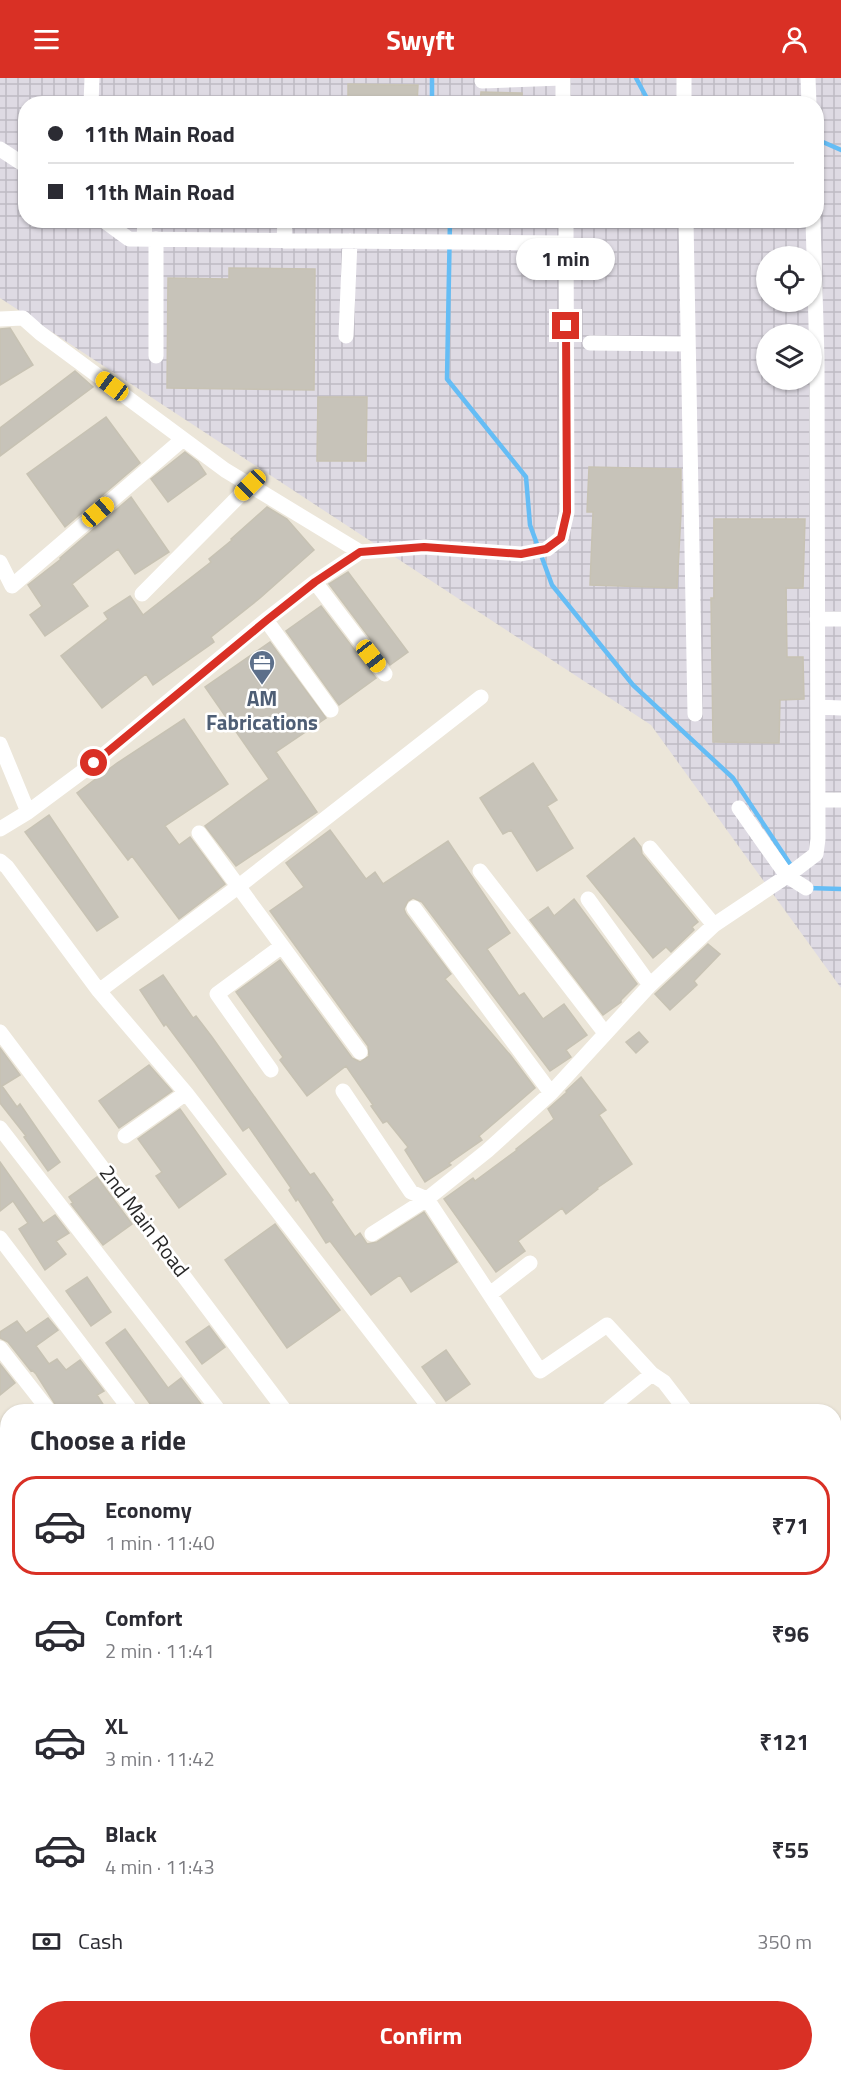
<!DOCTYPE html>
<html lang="en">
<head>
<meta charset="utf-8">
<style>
	body { margin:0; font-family:"Titillium Web",sans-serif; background:#f2f2f3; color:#2b2b33; height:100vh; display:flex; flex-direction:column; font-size:22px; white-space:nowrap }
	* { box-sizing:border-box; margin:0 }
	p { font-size:20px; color:#7c7c81 }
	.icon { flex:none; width:33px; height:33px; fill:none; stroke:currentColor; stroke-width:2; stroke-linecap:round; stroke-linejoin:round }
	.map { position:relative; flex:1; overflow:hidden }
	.details { position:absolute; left:0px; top:1326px; width:842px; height:678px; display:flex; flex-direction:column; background:#fff; border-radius:24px 24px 0 0; box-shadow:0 2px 4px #0004 }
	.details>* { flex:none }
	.guide { position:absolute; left:18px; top:18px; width:806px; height:132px; border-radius:24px; box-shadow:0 2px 4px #0004; display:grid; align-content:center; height:132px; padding:0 30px; background:#fff }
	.tools { position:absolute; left:756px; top:168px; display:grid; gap:12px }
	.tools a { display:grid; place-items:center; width:66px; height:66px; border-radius:50%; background:#fff; box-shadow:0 2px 4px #0004; font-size:30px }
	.end { position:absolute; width:27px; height:27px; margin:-14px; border:8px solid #d93025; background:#fff; box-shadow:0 0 0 3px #fff }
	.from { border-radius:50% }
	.bubble { position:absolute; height:42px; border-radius:21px; background:#fff; box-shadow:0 2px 4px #0004; font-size:20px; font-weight:700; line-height:42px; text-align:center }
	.car { position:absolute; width:18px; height:36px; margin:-18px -9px; border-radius:8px; box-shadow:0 0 4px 2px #0007; background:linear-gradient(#f5c518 24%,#345 0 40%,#f5c518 0 76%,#345 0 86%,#f5c518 0) }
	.guide b { display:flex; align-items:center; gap:21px; height:57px; font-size:22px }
	.guide b+b { border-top:2px solid #e1e1e2 }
	.guide i { width:15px; height:15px; background:#2b2b33 }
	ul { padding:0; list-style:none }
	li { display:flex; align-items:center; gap:18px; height:99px; margin:0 12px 9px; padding:0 18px; border:3px solid transparent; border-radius:24px }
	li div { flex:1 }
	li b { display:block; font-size:22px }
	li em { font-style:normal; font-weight:700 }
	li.on { border-color:#d93025 }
	li>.icon { width:54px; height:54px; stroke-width:1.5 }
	h2 { padding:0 30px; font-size:27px; line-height:72px }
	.pay { display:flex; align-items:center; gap:15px; height:66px; padding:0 30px; font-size:22px }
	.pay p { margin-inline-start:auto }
	.cta { display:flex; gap:12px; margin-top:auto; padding:12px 30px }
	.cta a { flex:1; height:69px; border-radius:36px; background:#d93025; color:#fff; font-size:24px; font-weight:700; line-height:69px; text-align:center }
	header { display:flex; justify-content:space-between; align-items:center; height:78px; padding:0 30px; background:#d93025; color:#fff; font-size:27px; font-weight:700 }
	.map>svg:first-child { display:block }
	.industrial { fill:url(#industrial-grid); fill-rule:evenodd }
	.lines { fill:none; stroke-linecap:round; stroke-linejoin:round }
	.stream { stroke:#65bdf5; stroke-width:4.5 }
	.building { fill:#c7c3b9; stroke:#c7c2b3; stroke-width:1.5 }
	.minor { stroke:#fff; stroke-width:15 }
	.route { stroke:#d93025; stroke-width:8 }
	.labels { text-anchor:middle; stroke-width:5; stroke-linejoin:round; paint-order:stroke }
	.service-label { font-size:21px; font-weight:bold; fill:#4e5e75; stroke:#fff }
	.street-label { font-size:21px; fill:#282828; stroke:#fff }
</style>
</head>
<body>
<header><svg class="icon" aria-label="menu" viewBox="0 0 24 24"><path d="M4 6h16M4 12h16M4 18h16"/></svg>Swyft<svg class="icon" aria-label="person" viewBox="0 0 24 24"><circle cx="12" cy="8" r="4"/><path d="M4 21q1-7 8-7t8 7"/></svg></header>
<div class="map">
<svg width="841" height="2004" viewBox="0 0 841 2004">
	<defs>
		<pattern id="industrial-grid" width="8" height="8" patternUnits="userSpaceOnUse" patternTransform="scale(1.5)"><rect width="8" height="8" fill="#dedae3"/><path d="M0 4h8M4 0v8" fill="none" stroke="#bebbc3"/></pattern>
	</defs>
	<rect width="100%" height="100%" fill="#ece6d9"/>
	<path class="industrial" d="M0 0H841V910L651 647 0 220ZM26 26H816V142H26ZM766 178H812V224H766ZM766 256H812V302H766Z
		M841 1599V2004H0V1752L7 1748 8 1996H834V1601Z"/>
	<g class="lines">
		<path class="stream" d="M432 0V26
			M636 0 650 26
			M816 61 841 72
			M450 142 447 301 526 399 530 447 552 507 633 607 733 700 792 789
			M808 810 841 811"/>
	</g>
	<path class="building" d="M348 6 418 7 417 26H348Z
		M481 14 522 15V26H480Z
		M229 190 315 191 314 312 167 310 168 200 229 201Z
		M10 250 33 287 0 307V251Z
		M75 293 93 309 0 378V350Z
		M318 319H367L366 383H317Z
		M106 339 140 385 65 449 27 396Z
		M185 374 198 384 206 396 168 424 151 401Z
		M589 389 681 391V435L677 510 590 507 593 434H587Z
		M131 419 169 474 135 496 118 471 72 506 88 528 45 558 30 537 42 528 28 507 61 481 60 480Z
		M267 429 287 441 314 472 260 520 211 559 214 564 153 607 146 596 102 630 61 578 108 541 104 535 130 518 143 537 211 484 209 481 232 462 231 461Z
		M714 441H805L803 510H786L787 579H803L804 621 780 622 779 665 713 664 711 520H714Z
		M348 494 408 574 390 587 329 506Z
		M321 528 376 600 339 627 286 553Z
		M270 564 326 640 276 674 317 734 236 788 205 748 269 701 205 609Z
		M184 641 228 706 165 748 179 767 190 759 225 806 179 841 132 778 128 782 77 715 117 685Z
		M533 685 557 722 547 728 573 770 537 793 511 752 503 756 480 720Z
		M49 737 118 839 97 853 25 754Z
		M330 752 366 801 375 794 383 806 448 763 510 855 487 871 519 918 524 915 543 941 564 926 587 957 566 972 571 979 550 993 422 824 413 820 408 823 404 831 406 836 451 896 445 901 511 978 535 1010 479 1058 482 1062 449 1085 451 1087 425 1104 405 1072 408 1069 387 1043 383 1045 371 1028 373 1027 346 988 307 1018 280 982 283 979 236 914 280 882 352 980 360 984 369 978 368 968 270 833 304 809 286 785Z
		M634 760 641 769 642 776 698 844 692 849 694 852 671 874 666 869 653 880 587 798Z
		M574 821 637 906 621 922V924L603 937 530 842 548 829 554 838Z
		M708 866 720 876 694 903 697 907 670 932 655 916Z
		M163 897 193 940 196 938 212 959 310 1097 314 1095 333 1122 331 1124 355 1159 360 1155 367 1166 377 1164 424 1134 457 1184 411 1214 400 1197 371 1217 330 1163 326 1165 298 1121 296 1123 289 1112 291 1110 249 1049 243 1053 195 985 166 946 164 948 140 912Z
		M639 954 648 964 636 975 626 964Z
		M0 970 20 997 2 1008 17 1029 20 1026 60 1084 48 1093 24 1059 26 1058 0 1025Z
		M149 987 172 1013 119 1050 99 1023Z
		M581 999 606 1032 599 1037 632 1086 597 1110 598 1111 566 1136 562 1130 518 1163 525 1173 496 1194 444 1121 473 1100 475 1103 517 1072 516 1071 554 1041 548 1031 567 1014 566 1013Z
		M180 1031 226 1096 179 1130 156 1098 162 1094 138 1061Z
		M0 1084 43 1145 55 1137 69 1155 56 1163 66 1176 45 1192 19 1151 28 1145 13 1123 0 1133Z
		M97 1099 132 1146 103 1167 71 1126 73 1125 69 1119Z
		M275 1146 340 1232 287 1270 225 1182Z
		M87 1199 111 1234 91 1248 66 1213Z
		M48 1240 58 1252 36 1268 49 1286 57 1281 66 1292 80 1282 104 1313 97 1317 108 1334H60L36 1296 32 1292 31 1293 8 1264 0 1260V1254L17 1243 26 1255Z
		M209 1248 225 1269 202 1286 186 1264Z
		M125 1251 168 1310 181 1300 207 1334H156L106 1265Z
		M446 1272 470 1306 446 1323 422 1289Z
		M0 1286 15 1305 0 1317Z"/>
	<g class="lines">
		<path class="minor" d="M563 0V26
			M684 0V26
			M808 0 809 26
			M482 3 562 0
			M91 26 92 0
			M0 71 26 88
			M103 142 129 161 567 165
			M686 142 695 636
			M144 161 145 142
			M284 163 285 142
			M0 241 23 240 40 255 225 392 360 474
			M346 258 350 163
			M590 265 688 266
			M156 278V161
			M0 484 12 508 183 361
			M315 504 385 596
			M142 516 250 407
			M817 541H841
			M266 542 331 632
			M818 629 841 630
			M0 666 28 734
			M818 722H841
			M739 730 787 798 816 776 818 761 817 280 813 142
			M0 751 28 734 94 685 266 542 315 504 360 474 424 469 521 476 547 471 561 460 567 434 566 142
			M199 755 360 974
			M650 770 714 847
			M0 783 7 789 99 913 186 1015 433 1334
			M480 793 605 955
			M588 821 650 907
			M414 830 551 1015
			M99 913 239 808 481 619
			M0 954 286 1334
			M271 992 217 916 282 868
			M343 1013 411 1114 427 1121 540 1293 607 1247 652 1296 664 1304 687 1334
			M0 1050 220 1334
			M125 1058 186 1015
			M372 1156 427 1121 487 1073 551 1015 650 907 714 847 787 798 806 810
			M0 1160 132 1334
			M490 1216 530 1185
			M0 1270 50 1334
			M605 1334 652 1296
			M0 1367 8 1376
			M834 1443 841 1439
			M0 1465 8 1475
			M834 1486 841 1495
			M834 1591 841 1588
			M0 1599 8 1593
			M0 1666 8 1676
			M834 1670 841 1667
			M834 1749 841 1747
			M0 1751 8 1747
			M834 1782 841 1802
			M834 1993 838 2004
			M137 1996 141 2004
			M261 1996 264 2004
			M345 1996 348 2004
			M435 1996 439 2004
			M517 1996 521 2004
			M679 1996 682 2004
			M755 1996 758 2004
			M183 2004 197 1996"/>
	</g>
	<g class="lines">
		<path class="route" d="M94 685 267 542 315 504 360 474 424 469 521 476 546 471 561 460 567 434 566 248"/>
	</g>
	<defs>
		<g id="office-pin" transform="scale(1.35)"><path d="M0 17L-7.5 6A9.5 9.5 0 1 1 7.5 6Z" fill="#5c6f8a" stroke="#fff"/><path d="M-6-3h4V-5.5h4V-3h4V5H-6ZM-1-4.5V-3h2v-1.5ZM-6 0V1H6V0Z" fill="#fff"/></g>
	</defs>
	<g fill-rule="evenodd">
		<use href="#office-pin" x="262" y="585"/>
	</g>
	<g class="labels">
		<g class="service-label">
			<text x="262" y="628">AM<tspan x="262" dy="24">Fabrications</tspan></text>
		</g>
		<g class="street-label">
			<text transform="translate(144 1143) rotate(53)" y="7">2nd Main Road</text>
		</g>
	</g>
</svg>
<div class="tools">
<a><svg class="icon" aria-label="locate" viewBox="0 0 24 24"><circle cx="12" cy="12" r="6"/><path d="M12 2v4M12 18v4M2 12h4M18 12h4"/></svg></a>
<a><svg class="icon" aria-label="layers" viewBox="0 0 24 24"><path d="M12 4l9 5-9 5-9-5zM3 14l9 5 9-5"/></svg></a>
</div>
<i class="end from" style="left:94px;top:685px"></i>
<i class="end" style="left:566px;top:248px"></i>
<div class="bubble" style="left:516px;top:160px;width:99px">1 min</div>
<i class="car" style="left:112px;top:308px;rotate:307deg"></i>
<i class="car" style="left:250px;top:407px;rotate:225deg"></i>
<i class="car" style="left:98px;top:434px;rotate:49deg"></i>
<i class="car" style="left:371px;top:578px;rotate:142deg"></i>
<div class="guide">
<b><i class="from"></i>11th Main Road</b>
<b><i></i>11th Main Road</b>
</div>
<section class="details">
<h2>Choose a ride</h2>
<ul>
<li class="on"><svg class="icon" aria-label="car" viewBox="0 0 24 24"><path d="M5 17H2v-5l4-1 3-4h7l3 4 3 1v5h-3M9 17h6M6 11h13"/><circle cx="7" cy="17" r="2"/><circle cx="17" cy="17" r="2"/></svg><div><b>Economy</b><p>1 min · 11:40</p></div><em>₹71</em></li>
<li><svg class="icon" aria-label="car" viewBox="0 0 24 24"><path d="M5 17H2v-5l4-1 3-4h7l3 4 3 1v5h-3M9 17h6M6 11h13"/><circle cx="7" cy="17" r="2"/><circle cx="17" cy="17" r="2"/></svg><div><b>Comfort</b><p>2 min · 11:41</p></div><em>₹96</em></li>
<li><svg class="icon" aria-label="car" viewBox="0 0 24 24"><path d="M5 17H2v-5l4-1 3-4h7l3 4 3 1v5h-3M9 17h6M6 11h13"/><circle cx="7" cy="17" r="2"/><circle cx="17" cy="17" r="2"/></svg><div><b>XL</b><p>3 min · 11:42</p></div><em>₹121</em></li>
<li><svg class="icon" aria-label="car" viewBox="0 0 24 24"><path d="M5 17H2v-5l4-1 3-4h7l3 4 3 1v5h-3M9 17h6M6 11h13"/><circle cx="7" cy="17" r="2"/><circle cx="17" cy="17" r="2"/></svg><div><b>Black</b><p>4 min · 11:43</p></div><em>₹55</em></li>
</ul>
<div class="pay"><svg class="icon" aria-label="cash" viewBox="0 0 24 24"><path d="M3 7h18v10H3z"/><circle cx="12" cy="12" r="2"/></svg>Cash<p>350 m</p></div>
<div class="cta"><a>Confirm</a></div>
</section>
</div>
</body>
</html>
